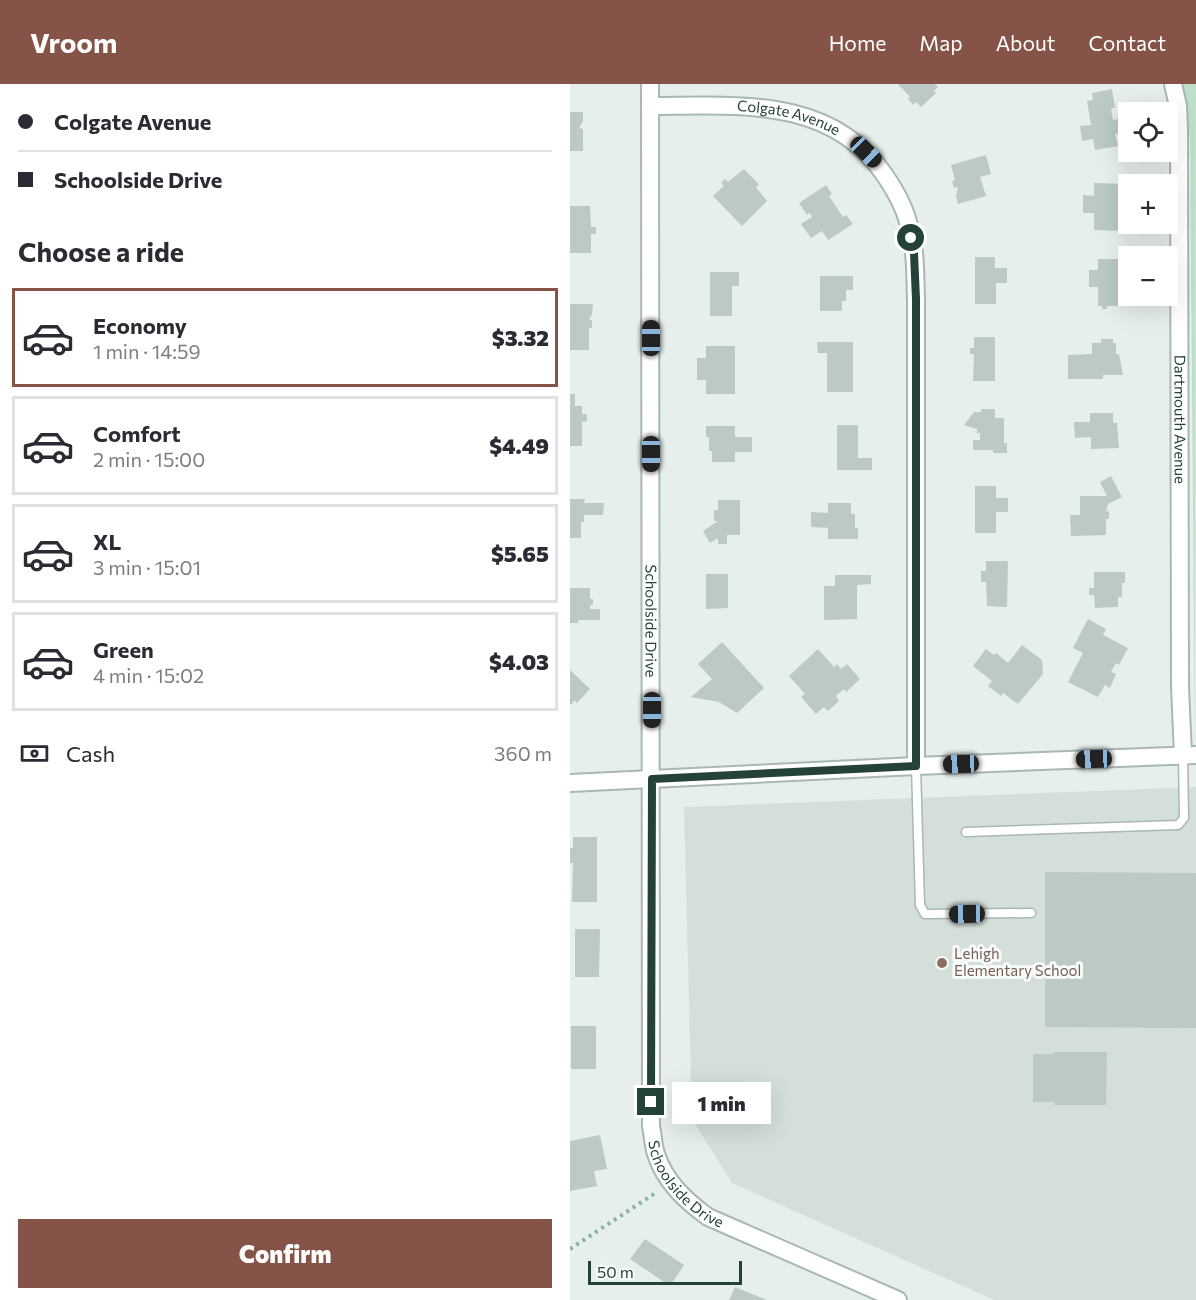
<!DOCTYPE html>
<html lang="en">
<head>
<meta charset="utf-8">
<style>
	body { margin:0; font-family:Commissioner,sans-serif; background:#f7f7f7; color:#2b2b33; height:100vh; display:flex; flex-direction:column; font-size:22px; white-space:nowrap }
	* { box-sizing:border-box; margin:0 }
	p { font-size:20px; color:#7c7c81 }
	.icon { flex:none; width:33px; height:33px; fill:none; stroke:currentColor; stroke-width:2; stroke-linecap:round; stroke-linejoin:round }
	.map { position:relative; flex:1; overflow:hidden }
	.drawer { display:flex; flex-direction:column; background:#fff; width:570px }
	.drawer>* { flex:none }
	.banner { display:grid; align-content:center; height:132px; padding:0 18px; background:#fff }
	.buttons { position:absolute; left:548px; top:18px; display:grid; gap:12px }
	.buttons a { display:grid; place-items:center; width:60px; height:60px; border-radius:0px; background:#fff; box-shadow:0 6px 24px #0002; font-size:30px }
	.scale { position:absolute; left:18px; bottom:15px; width:154px; box-sizing:border-box; padding-left:6px; border:3px solid #24423a; border-top:0; font-size:16px; line-height:21px; white-space:nowrap; color:#24423a; -webkit-text-stroke:4px #f7fbf9; paint-order:stroke }
	.end { position:absolute; width:27px; height:27px; margin:-14px; border:8px solid #24423a; background:#fff; box-shadow:0 0 0 3px #fff }
	.from { border-radius:50% }
	.bubble { position:absolute; height:42px; border-radius:0px; background:#fff; box-shadow:0 6px 24px #0002; font-size:20px; font-weight:800; line-height:42px; text-align:center }
	.car { position:absolute; width:18px; height:36px; margin:-18px -9px; border-radius:8px; box-shadow:0 0 4px 2px #0007; background:linear-gradient(#222 24%,#8ab4d8 0 40%,#222 0 76%,#8ab4d8 0 86%,#222 0) }
	.banner b { display:flex; align-items:center; gap:21px; height:57px; font-size:22px }
	.banner b+b { border-top:2px solid #e1e1e2 }
	.banner i { width:15px; height:15px; background:#2b2b33 }
	ul { padding:0; list-style:none }
	li { display:flex; align-items:center; gap:18px; height:99px; margin:0 12px 9px; padding:0 6px; border:3px solid #e1e1e2; border-radius:0px }
	li div { flex:1 }
	li b { display:block; font-size:22px }
	li em { font-style:normal; font-weight:800 }
	li.active { border-color:#855347 }
	li>.icon { width:54px; height:54px; stroke-width:1.5 }
	h2 { padding:0 18px; font-size:27px; line-height:72px }
	.pay { display:flex; align-items:center; gap:15px; height:66px; padding:0 18px; font-size:22px }
	.pay p { margin-inline-start:auto }
	.primary-button { display:flex; gap:12px; margin-top:auto; padding:12px 18px }
	.primary-button a { flex:1; height:69px; border-radius:0px; background:#855347; color:#fff; font-size:24px; font-weight:800; line-height:69px; text-align:center }
	header { display:flex; align-items:center; gap:36px; box-sizing:border-box; height:84px; padding:0 30px; background:#855347; color:#fff }
	header strong { font-size:28px }
	nav { display:flex; gap:33px; margin-inline-start:auto; font-size:21px }
	main { display:flex; flex:1; min-height:0 }
	.map>svg:first-child { display:block }
	.built { fill:#d4dfda }
	.green { fill:#bfe0c8 }
	.building { fill:#bbcac4 }
	.lines { fill:none; stroke-linecap:round; stroke-linejoin:round }
	.lane-casing { stroke:#a8b8b2; stroke-width:11 }
	.street-casing { stroke:#a8b8b2; stroke-width:20 }
	.path { stroke:#86b3a5; stroke-width:4; stroke-dasharray:3 4.5; stroke-linecap:butt }
	.lane { stroke:#fff; stroke-width:8 }
	.street { stroke:#fff; stroke-width:16 }
	.route { stroke:#24423a; stroke-width:8 }
	.education-dot { fill:#8d6e63; stroke:#f7fbf9; stroke-width:2 }
	.labels { text-anchor:middle; stroke-width:6; stroke-linejoin:round; paint-order:stroke }
	.street-label { font-size:15px; fill:#24423a; stroke:#f7fbf9 }
	.education-label { font-size:15px; fill:#785e54; stroke:#f7fbf9; text-anchor:start }
</style>
</head>
<body>
<header>
<strong>Vroom</strong>
<nav><a>Home</a><a>Map</a><a>About</a><a>Contact</a></nav>
</header>
<main>
<section class="drawer">
<div class="banner">
<b><i class="from"></i>Colgate Avenue</b>
<b><i></i>Schoolside Drive</b>
</div>
<h2>Choose a ride</h2>
<ul>
<li class="active"><svg class="icon" aria-label="car" viewBox="0 0 24 24"><path d="M5 17H2v-5l4-1 3-4h7l3 4 3 1v5h-3M9 17h6M6 11h13"/><circle cx="7" cy="17" r="2"/><circle cx="17" cy="17" r="2"/></svg><div><b>Economy</b><p>1 min · 14:59</p></div><em>$3.32</em></li>
<li><svg class="icon" aria-label="car" viewBox="0 0 24 24"><path d="M5 17H2v-5l4-1 3-4h7l3 4 3 1v5h-3M9 17h6M6 11h13"/><circle cx="7" cy="17" r="2"/><circle cx="17" cy="17" r="2"/></svg><div><b>Comfort</b><p>2 min · 15:00</p></div><em>$4.49</em></li>
<li><svg class="icon" aria-label="car" viewBox="0 0 24 24"><path d="M5 17H2v-5l4-1 3-4h7l3 4 3 1v5h-3M9 17h6M6 11h13"/><circle cx="7" cy="17" r="2"/><circle cx="17" cy="17" r="2"/></svg><div><b>XL</b><p>3 min · 15:01</p></div><em>$5.65</em></li>
<li><svg class="icon" aria-label="car" viewBox="0 0 24 24"><path d="M5 17H2v-5l4-1 3-4h7l3 4 3 1v5h-3M9 17h6M6 11h13"/><circle cx="7" cy="17" r="2"/><circle cx="17" cy="17" r="2"/></svg><div><b>Green</b><p>4 min · 15:02</p></div><em>$4.03</em></li>
</ul>
<div class="pay"><svg class="icon" aria-label="cash" viewBox="0 0 24 24"><path d="M3 7h18v10H3z"/><circle cx="12" cy="12" r="2"/></svg>Cash<p>360 m</p></div>
<div class="primary-button"><a>Confirm</a></div>
</section>
<div class="map">
<svg width="626" height="1216" viewBox="0 0 626 1216">
	<rect width="100%" height="100%" fill="#e6efeb"/>
	<path class="built" d="M626 703V1216H424L162 1099 122 1035 114 723Z"/>
	<path class="green" d="M611 0H626L625 669 620 55Z"/>
	<path class="building" d="M328 0H365L368 3 364 7 366 9 351 23 346 18 343 21 338 15 340 13Z
		M542 5 545 24H541L543 36 549 35 551 49 545 50 548 62 525 66 523 55 512 57 510 42 521 41 517 17 523 16 522 9Z
		M0 28H13V37L9 44 13 45V67H0Z
		M416 71 421 90 410 93 416 112 388 120 386 112 388 103 384 104 382 97 385 96 381 81Z
		M174 85 189 100 186 103 197 117 172 142 143 112 154 102 151 99 155 95 158 98Z
		M524 99 555 100 554 147 524 146V129H513V111L524 112Z
		M256 101 262 110 259 112 273 133 276 131 283 140 258 156 252 147 241 154 231 140 242 133 240 129 237 131 229 119Z
		M0 122H20L21 143H26V150H21V169H0Z
		M405 173H425V184H437V199H426V220H405Z
		M528 175H549V197H553V201H549V222H537V225H532V222H528V203H519V186H528Z
		M140 188H169V202H162V232H140Z
		M250 192H283V206H276V217H272V227H250Z
		M0 220H23L22 230 19 236H22V244H19V266H0Z
		M404 253H425V297H403L404 270H400V264H404Z
		M531 255H543V259H546V270H549L553 291H533V295H498V271L522 270V259H531Z
		M247 258H283V308H257V269H248Z
		M136 262H165V310H136V296H127V274H136Z
		M0 310H5V322H12V330H17V337L12 338V362H0Z
		M411 325H425V334H434V359H437V369H423V366H403V356H410V349H407V345L394 341 404 328H411Z
		M520 329H543V339H547L549 364 521 365V353L505 354 504 338H520Z
		M267 341H288V374H302V386H267Z
		M136 342H165V353H182V368H165V378H142V367H139V353H136Z
		M541 392 552 413 538 420 536 428 539 427V435H536V451L501 452 500 431H510V412H537L530 398Z
		M405 402H426V414H438V428H426V449H405Z
		M0 415H15L14 419H34L33 431H14V438H11V454H0Z
		M148 416H170V451H157V460H148V454L140 459 133 447 148 437H144V426H148Z
		M258 419H281V430H285V444H288V455H258V444L241 443V428L258 429Z
		M416 477H438L437 523 417 522 416 498H411V487H416Z
		M524 488H555V499H552V513H548V523L525 524 524 511H519V504H524Z
		M136 490H158V524L136 525Z
		M265 491H301V500L287 501V535L254 536V502H265Z
		M0 504H20V515H23V521H20V525H30V536H8V539H0Z
		M518 535 536 545 533 551 558 564 549 581 546 579 541 588 546 590 540 604 535 601 528 613 498 598 513 569 503 564Z
		M152 558 194 604 167 629 149 618 121 613 142 595 128 580Z
		M452 561 472 576 473 590 448 620 433 609 431 612 418 602 422 597 403 582 416 565 424 571 426 569 438 579Z
		M248 565 264 583 267 580 271 585 277 580 290 595 276 608 274 605 266 612 269 617 258 627 254 623 246 630 231 613 235 610 219 592Z
		M0 586 20 605 7 619 4 616 2 620H0Z
		M3 753H27V818H2L3 779H0V764H3Z
		M475 788 626 789V944L475 943Z
		M5 845H30L29 893H5Z
		M1 942H26V985H1Z
		M484 968H537L536 1021H484V1018H463V970H484Z
		M30 1051 37 1085 24 1087 27 1102 0 1107V1057Z
		M75 1155 114 1181 100 1202 60 1175Z
		M165 1203 197 1216H159Z"/>
	<g class="lines">
		<g class="lane-casing">
			<path id="lane" d="M346 682 350 821 355 830 461 829
				M396 748 608 741 614 734 613 671"/>
		</g>
		<g class="street-casing">
			<g id="street">
				<path id="s1" d="M80 0 81 1042C83 1051 83 1061 86 1070 95 1098 116 1117 138 1133L328 1216"/>
				<path id="s2" d="M603 0 608 22 609 46 610 603 613 671"/>
				<path id="s3" d="M80 22C167 22 262 11 316 93 326 108 334 122 338 138 346 163 345 189 346 215V682"/>
				<path d="M0 699 346 682 626 671"/>
			</g>
		</g>
		<path class="path" d="M0 1165 87 1108"/>
		<use href="#lane" class="lane"/>
		<use href="#street" class="street"/>
	</g>
	<g class="lines">
		<path class="route" d="M81 1018 82 695 346 682V215L344 169 341 154"/>
	</g>
	<circle class="education-dot" cx="372" cy="879" r="6"/>
	<g class="labels">
		<g class="street-label">
			<text dy="5" stroke="none"><textPath href="#s3" startOffset="140">Colgate Avenue</textPath></text>
			<text dy="5" stroke="none"><textPath href="#s2" startOffset="336">Dartmouth Avenue</textPath></text>
			<text dy="5" stroke="none"><textPath href="#s1" startOffset="537">Schoolside Drive</textPath></text>
			<text dy="5" stroke="none"><textPath href="#s1" startOffset="1113">Schoolside Drive</textPath></text>
		</g>
		<g class="education-label">
			<text x="384" y="875">Lehigh<tspan x="384" dy="17">Elementary School</tspan></text>
		</g>
	</g>
</svg>
<div class="buttons">
<a><svg class="icon" aria-label="locate" viewBox="0 0 24 24"><circle cx="12" cy="12" r="6"/><path d="M12 2v4M12 18v4M2 12h4M18 12h4"/></svg></a>
<a>+</a>
<a>−</a>
</div>
<div class="scale">50 m</div>
<i class="end from" style="left:341px;top:154px"></i>
<i class="end" style="left:81px;top:1018px"></i>
<div class="bubble" style="left:102px;top:998px;width:99px">1 min</div>
<i class="car" style="left:296px;top:68px;rotate:134deg"></i>
<i class="car" style="left:81px;top:254px;rotate:0deg"></i>
<i class="car" style="left:81px;top:370px;rotate:180deg"></i>
<i class="car" style="left:82px;top:626px;rotate:180deg"></i>
<i class="car" style="left:524px;top:675px;rotate:268deg"></i>
<i class="car" style="left:391px;top:680px;rotate:268deg"></i>
<i class="car" style="left:397px;top:830px;rotate:269deg"></i>
</div>
</main>
</body>
</html>
